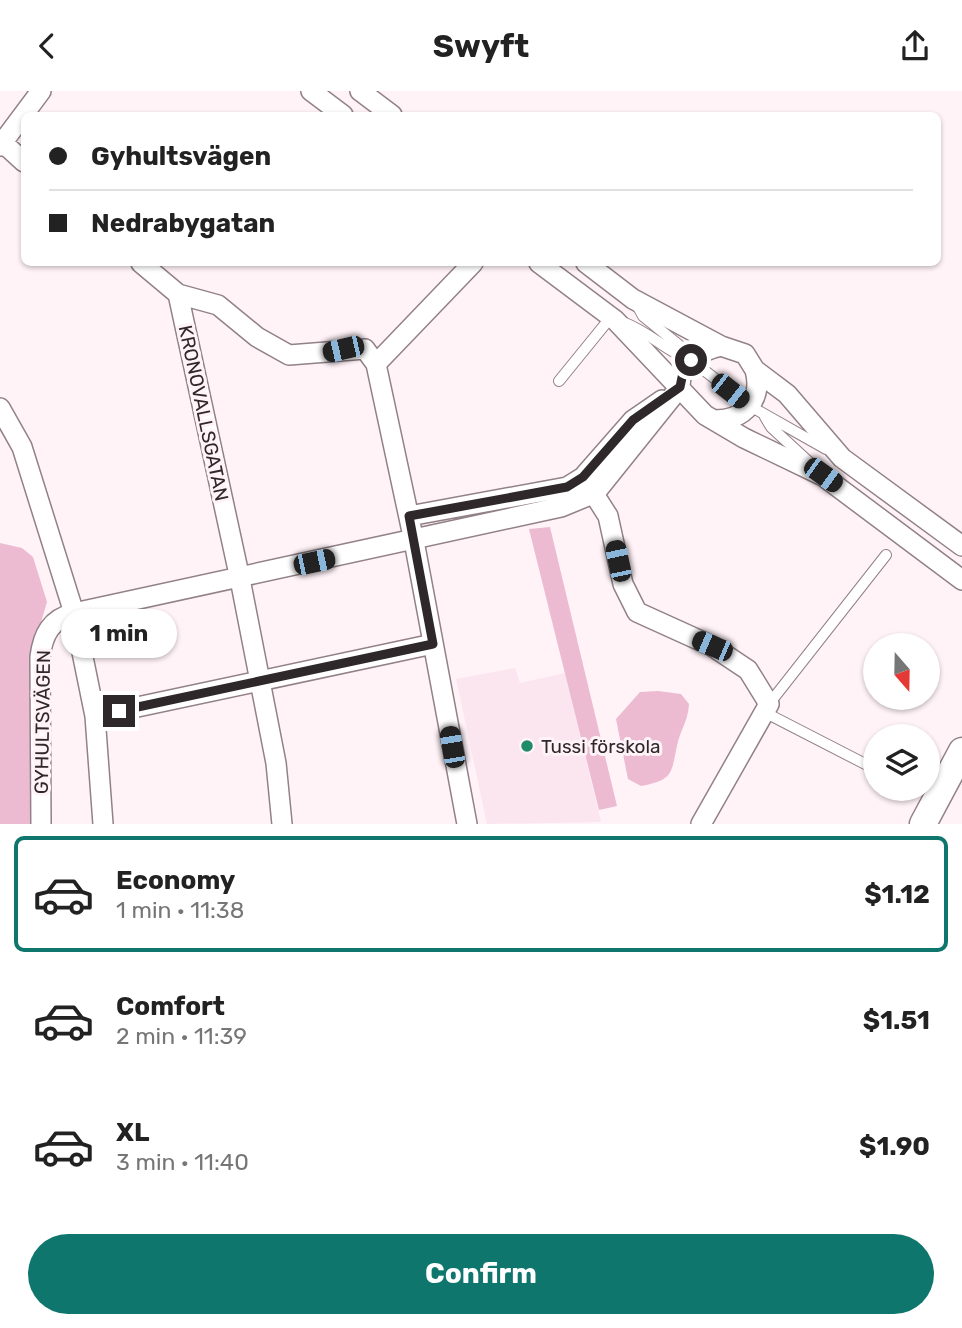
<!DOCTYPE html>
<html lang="en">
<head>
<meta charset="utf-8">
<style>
	body { margin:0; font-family:Rubik,sans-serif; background:#f2f2f2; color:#222; height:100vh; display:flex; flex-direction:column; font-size:26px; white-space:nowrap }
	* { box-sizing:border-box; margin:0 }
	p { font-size:23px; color:#767676 }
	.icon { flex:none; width:38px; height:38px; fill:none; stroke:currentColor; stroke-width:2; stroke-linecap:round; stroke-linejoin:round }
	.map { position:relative; height:733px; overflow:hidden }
	.panel { display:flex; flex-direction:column; background:#fff; flex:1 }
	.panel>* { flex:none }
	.top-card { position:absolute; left:21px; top:21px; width:920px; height:154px; border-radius:10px; box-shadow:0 2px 5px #0004; display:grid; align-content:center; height:154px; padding:0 28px; background:#fff }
	.needle { width:46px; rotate:160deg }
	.tools { position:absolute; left:863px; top:542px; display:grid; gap:14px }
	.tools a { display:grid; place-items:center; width:77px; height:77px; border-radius:50%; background:#fff; box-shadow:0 2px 5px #0004; font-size:35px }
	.end { position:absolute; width:32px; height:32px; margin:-16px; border:9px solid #2f282b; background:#fff; box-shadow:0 0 0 4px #fff }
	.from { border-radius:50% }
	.bubble { position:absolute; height:49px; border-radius:24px; background:#fff; box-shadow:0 2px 5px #0004; font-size:23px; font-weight:700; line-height:49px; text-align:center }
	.car { position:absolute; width:21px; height:42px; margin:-21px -10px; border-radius:9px; box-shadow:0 0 5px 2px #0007; background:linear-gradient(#222 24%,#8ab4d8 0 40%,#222 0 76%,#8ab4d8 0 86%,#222 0) }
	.top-card b { display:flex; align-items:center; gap:24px; height:66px; font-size:26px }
	.top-card b+b { border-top:2px solid #e0e0e0 }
	.top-card i { width:18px; height:18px; background:#222 }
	ul { padding:12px 0 0; list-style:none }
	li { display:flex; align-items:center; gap:21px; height:116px; margin:0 14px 10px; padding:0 14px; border:4px solid transparent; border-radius:10px }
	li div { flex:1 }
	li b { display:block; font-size:26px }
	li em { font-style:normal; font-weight:700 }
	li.active { border-color:#0f766e }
	li>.icon { width:63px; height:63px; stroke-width:1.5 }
	.button { display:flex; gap:14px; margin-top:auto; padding:14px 28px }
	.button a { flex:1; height:80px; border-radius:42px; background:#0f766e; color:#fff; font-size:28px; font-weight:700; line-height:80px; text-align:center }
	header { display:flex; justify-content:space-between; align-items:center; height:91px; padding:0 28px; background:#fff; font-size:32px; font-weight:700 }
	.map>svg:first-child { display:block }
	.built { fill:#fbe5ee }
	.green { fill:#edbbd1 }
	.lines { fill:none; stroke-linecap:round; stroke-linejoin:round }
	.lane-casing { stroke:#928188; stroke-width:12 }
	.street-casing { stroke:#928188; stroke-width:22 }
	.secondary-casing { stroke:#928188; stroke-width:29 }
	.lane { stroke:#fff; stroke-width:10 }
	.street { stroke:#fff; stroke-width:19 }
	.secondary { stroke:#fff; stroke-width:26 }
	.route { stroke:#2f282b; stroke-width:9 }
	.poi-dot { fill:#208b68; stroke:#fff3f8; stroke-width:2.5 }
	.labels { text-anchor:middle; stroke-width:6; stroke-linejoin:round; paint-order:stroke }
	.street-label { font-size:19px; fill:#2f282b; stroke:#fff3f8 }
	.poi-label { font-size:19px; fill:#2f282b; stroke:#fff3f8; text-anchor:start }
</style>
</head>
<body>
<header><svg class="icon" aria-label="back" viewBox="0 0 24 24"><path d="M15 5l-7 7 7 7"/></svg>Swyft<svg class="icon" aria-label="share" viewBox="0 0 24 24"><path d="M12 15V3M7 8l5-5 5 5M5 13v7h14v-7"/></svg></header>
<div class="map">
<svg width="962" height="733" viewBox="0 0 962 733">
	<rect width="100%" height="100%" fill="#fff3f8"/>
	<path class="built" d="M515 577 520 592 565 582 601 731 487 733 456 588Z"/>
	<path class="green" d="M550 436 617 715 599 719 529 438Z
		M0 452 22 457 33 466 47 511 31 565 32 733H0Z
		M658 600 681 603 689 613C688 631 680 639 677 655 671 682 674 689 641 695L628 688 616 628 640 601Z"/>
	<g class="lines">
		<g class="lane-casing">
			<path id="lane" d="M637 214 643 225 680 255 691 269 750 315 826 358
				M625 232C649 241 666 260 690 269
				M559 290 611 226
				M765 326 771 336 810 372
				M769 613 886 464
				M764 621 875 678"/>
		</g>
		<g class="street-casing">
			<path id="street" d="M311 0 343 24
				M360 0 392 24
				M3 52 24 71
				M0 55 41 0
				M141 172 178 203 240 488 276 672 282 733
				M539 172 615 229 705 324 744 347 823 385 962 489
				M586 172 633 208 721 255 745 263 755 279 787 303 842 367 962 455
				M178 203 218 214 257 246 289 264 365 258 376 273 414 450 467 733
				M376 273 473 172
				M680 296C680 272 699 260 721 255
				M0 317 22 356 74 522 95 625 103 733
				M715 329C745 329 763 308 755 279
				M583 386 608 425 623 493 637 521 712 555 748 579 769 613 701 733
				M409 425 567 396 583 386 633 329 662 309
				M95 625 433 553
				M41 733 40 566C43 543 51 528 74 522L561 416 595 402 680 296"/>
		</g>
		<g class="secondary-casing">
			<path id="secondary" d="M923 733 962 660"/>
		</g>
		<use href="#lane" class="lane"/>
		<use href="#street" class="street"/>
		<use href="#secondary" class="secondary"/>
	</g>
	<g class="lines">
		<path class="route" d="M119 620 433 553 409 425 567 396 583 386 633 329 680 296 684 277 691 269"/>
	</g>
	<circle class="poi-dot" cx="527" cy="655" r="7"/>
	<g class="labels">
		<g class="street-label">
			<text transform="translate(204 322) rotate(78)" y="7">KRONOVALLSGATAN</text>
			<text transform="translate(42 631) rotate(-89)" y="7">GYHULTSVÄGEN</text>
		</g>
		<g class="poi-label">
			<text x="541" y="662">Tussi förskola</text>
		</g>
	</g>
</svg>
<div class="tools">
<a><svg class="needle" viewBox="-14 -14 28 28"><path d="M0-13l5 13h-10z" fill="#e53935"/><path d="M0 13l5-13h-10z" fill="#767676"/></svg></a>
<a><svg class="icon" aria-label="layers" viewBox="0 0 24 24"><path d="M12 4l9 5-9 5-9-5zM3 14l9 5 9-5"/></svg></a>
</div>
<i class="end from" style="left:691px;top:269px"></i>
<i class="end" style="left:119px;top:620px"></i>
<div class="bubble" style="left:61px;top:518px;width:116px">1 min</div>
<i class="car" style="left:343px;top:258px;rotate:257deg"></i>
<i class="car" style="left:730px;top:300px;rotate:128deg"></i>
<i class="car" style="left:823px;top:384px;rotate:126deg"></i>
<i class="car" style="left:618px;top:470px;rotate:348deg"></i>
<i class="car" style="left:314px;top:471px;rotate:78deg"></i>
<i class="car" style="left:712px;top:555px;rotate:293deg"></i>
<i class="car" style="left:452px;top:656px;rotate:350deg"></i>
<div class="top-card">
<b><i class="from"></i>Gyhultsvägen</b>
<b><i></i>Nedrabygatan</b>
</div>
</div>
<section class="panel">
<ul>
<li class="active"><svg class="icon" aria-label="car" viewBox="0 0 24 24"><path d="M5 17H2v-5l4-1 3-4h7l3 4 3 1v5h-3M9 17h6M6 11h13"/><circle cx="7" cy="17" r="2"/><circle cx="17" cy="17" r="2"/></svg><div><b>Economy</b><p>1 min · 11:38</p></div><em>$1.12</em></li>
<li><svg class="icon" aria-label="car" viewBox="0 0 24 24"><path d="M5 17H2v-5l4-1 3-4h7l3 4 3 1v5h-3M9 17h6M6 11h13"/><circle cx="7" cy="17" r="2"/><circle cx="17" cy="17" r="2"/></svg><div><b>Comfort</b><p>2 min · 11:39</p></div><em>$1.51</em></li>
<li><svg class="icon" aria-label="car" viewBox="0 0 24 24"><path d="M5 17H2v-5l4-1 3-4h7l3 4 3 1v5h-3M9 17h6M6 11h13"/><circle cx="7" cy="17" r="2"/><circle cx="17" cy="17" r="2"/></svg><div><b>XL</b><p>3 min · 11:40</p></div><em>$1.90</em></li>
</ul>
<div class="button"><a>Confirm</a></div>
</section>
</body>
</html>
